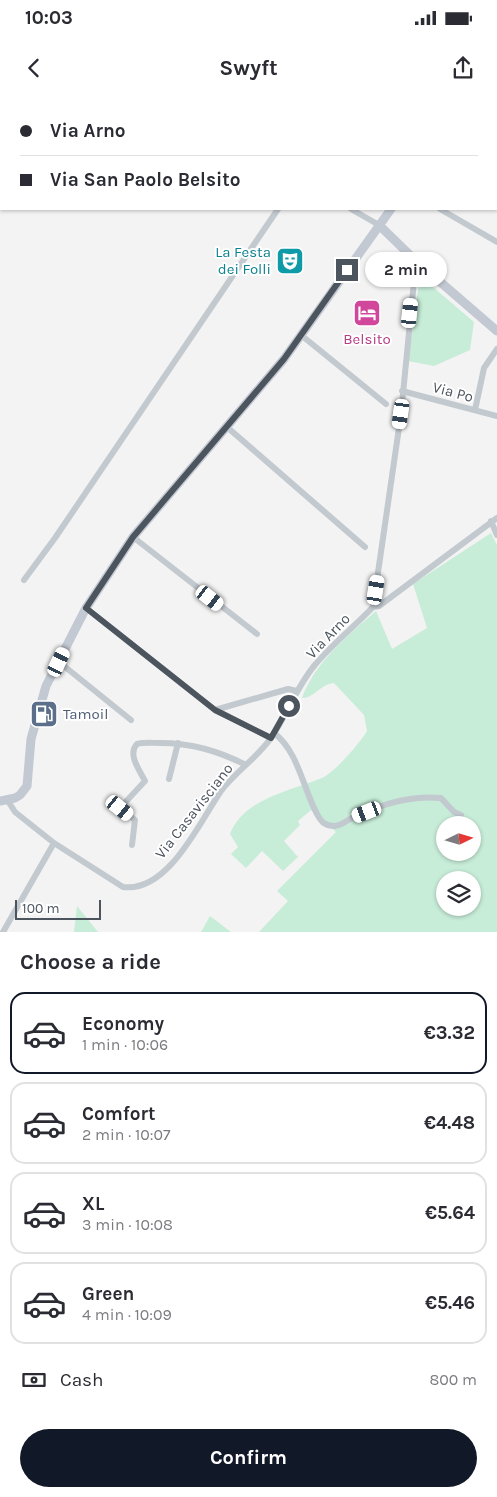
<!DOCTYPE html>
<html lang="en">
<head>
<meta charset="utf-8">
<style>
	body { margin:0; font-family:Karla,sans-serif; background:#f7f7f7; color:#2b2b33; height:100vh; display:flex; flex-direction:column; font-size:19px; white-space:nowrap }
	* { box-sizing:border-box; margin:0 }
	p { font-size:16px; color:#7c7c81 }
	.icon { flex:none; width:28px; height:28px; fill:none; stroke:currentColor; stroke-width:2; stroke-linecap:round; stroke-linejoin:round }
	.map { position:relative; height:832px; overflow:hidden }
	.sheet { display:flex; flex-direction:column; background:#fff; flex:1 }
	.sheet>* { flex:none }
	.hud { position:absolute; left:0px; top:0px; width:498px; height:110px; box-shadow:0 1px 4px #0004; display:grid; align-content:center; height:110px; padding:0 20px; background:#fff }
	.needle { width:32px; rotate:85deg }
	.tools { position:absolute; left:436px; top:716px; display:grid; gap:10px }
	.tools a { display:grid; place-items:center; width:45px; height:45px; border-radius:50%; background:#fff; box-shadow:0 1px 4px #0004; font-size:25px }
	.scale { position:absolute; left:15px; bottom:12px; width:86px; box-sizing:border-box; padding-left:5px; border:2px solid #4c545e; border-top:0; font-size:14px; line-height:18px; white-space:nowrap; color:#4c545e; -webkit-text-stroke:4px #fff; paint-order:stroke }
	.end { position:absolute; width:22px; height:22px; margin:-11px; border:6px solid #4c545e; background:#fff; box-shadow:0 0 0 2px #fff }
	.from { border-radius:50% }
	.bubble { position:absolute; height:35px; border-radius:18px; background:#fff; box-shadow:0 1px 4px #0004; font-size:16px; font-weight:700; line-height:35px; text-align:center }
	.car { position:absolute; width:15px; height:30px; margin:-15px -8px; border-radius:6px; box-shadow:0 0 4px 1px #0007; background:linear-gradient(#fff 24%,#345 0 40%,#fff 0 76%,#345 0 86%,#fff 0) }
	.hud b { display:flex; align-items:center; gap:18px; height:48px; font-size:19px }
	.hud b+b { border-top:1px solid #e1e1e2 }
	.hud i { width:12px; height:12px; background:#2b2b33 }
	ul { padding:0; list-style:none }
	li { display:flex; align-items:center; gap:15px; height:82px; margin:0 10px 8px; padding:0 10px; border:2px solid #e1e1e2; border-radius:15px }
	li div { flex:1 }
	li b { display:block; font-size:19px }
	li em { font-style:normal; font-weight:700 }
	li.current { border-color:#111827 }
	li>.icon { width:45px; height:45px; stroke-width:1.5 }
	h2 { padding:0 20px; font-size:22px; line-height:60px }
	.pay { display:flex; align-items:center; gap:12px; height:55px; padding:0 20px; font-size:19px }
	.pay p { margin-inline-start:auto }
	.button { display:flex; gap:10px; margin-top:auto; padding:10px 20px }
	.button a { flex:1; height:58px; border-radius:30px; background:#111827; color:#fff; font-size:20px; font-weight:700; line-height:58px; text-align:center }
	.status { display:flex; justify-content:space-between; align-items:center; height:35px; padding:0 25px; background:#fff; direction:ltr }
	.status svg { height:14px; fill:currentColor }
	header { display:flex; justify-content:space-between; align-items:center; height:65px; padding:0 20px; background:#fff; font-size:22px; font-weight:700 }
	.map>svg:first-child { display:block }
	.green { fill:#c7ecd8; fill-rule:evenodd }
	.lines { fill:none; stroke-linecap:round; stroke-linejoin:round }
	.street { stroke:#c2c9cf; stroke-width:6 }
	.secondary { stroke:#c3c9d3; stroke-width:9 }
	.route { stroke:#4c545e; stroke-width:6 }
	.labels { text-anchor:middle; stroke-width:4; stroke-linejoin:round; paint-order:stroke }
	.culture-label { font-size:15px; fill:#0d838f; stroke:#fff; text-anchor:end }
	.hotel-label { font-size:15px; fill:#b23c85; stroke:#fff }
	.street-label { font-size:15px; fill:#4c545e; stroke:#fff }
	.service-label { font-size:15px; fill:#4e5e75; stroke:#fff; text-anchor:start }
</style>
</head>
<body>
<div class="status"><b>10:03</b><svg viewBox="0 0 49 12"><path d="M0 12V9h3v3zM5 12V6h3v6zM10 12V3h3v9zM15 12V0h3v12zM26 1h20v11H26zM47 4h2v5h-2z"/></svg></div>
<header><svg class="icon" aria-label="back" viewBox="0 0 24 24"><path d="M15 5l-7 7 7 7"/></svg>Swyft<svg class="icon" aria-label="share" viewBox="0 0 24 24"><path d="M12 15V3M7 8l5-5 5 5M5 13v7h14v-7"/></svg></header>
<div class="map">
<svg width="497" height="832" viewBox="0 0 497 832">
	<rect width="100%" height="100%" fill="#f4f3f3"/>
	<path class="green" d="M420 176 474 222 470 250 434 266 408 261Z
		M491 433 497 445V832H259L288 801 277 791 336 732 311 710 298 721 300 725 284 741 298 757 283 771 262 751 246 768 231 754 238 747 230 734C244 698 291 691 322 678 335 672 360 643 367 631L364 615 334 583C320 584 315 598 302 598 315 562 348 535 376 511L392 549 427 528 413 484ZM445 725H472V752H445ZM445 780H472V808H445Z
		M77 806 98 832H74Z
		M210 816 231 832H201Z"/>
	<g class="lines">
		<path class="street" d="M183 0 185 1
			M496 79H497
			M351 109 379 125
			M440 109 497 142
			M301 235 386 304
			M402 291 497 316
			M475 310 484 268 497 249
			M227 327 365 447
			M491 421 497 435
			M133 437 257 534
			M24 480 55 438 278 109
			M373 507 401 314 416 161
			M86 508 215 610 271 638
			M59 562 131 620
			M215 610 288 589 297 591
			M274 633C298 651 303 688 317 714 321 722 325 726 335 726 343 725 348 719 356 716 383 704 411 695 441 698L454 712 461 715
			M169 679 178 643
			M54 743 123 787C168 793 199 723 221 691 235 672 257 658 271 638 287 615 296 588 314 566 331 545 354 527 373 507L379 506 497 418
			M132 745 135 720 120 708 145 681C140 671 127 654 137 644 144 642 152 643 160 643 192 643 218 651 246 665
			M3 832 54 743 15 712 8 701"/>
		<path class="secondary" d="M480 1 481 0
			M379 125 416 161 497 231
			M0 701 15 698 20 695 27 686 31 639 46 586 86 508 133 437 284 259 391 109"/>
	</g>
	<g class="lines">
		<path class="route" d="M289 606 271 638 215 610 86 508 133 437 284 259 347 170"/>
	</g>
	<defs>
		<g id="theatre-square" transform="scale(1.4375)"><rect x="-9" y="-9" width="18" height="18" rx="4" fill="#0f9aa8" stroke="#fff"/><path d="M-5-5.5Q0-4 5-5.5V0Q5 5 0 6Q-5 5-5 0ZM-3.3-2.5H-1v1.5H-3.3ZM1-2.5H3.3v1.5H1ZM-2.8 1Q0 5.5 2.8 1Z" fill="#fff"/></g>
		<g id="hotel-square" transform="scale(1.4375)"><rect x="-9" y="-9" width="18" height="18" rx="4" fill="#d1479c" stroke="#fff"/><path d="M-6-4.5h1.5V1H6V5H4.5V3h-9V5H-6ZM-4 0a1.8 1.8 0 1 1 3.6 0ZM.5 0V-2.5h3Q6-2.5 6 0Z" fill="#fff"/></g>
		<g id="fuel-square" transform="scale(1.4375)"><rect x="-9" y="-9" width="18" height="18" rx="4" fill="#5c6f8a" stroke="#fff"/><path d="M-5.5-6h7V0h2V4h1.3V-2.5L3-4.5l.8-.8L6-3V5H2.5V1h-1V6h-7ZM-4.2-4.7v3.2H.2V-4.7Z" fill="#fff"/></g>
	</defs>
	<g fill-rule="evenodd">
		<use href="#theatre-square" x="290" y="161"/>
		<use href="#hotel-square" x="367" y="213"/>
		<use href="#fuel-square" x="44" y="614"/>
	</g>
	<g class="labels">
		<g class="culture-label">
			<text x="271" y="157">La Festa<tspan x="271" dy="17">dei Folli</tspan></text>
		</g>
		<g class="hotel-label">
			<text x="367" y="244">Belsito</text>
		</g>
		<g class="street-label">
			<text transform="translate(453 292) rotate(15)" y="5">Via Po</text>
			<text transform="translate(328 536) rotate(-46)" y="5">Via Arno</text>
			<text transform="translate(194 711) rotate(-52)" y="5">Via Casavisciano</text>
		</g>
		<g class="service-label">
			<text x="63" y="619">Tamoil</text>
		</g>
	</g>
</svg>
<div class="tools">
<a><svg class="needle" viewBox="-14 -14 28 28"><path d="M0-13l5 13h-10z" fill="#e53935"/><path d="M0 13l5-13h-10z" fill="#7c7c81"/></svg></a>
<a><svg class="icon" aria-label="layers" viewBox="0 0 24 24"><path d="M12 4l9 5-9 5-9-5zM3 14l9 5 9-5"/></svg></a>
</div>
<div class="scale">100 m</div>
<i class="end from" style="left:289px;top:606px"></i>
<i class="end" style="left:347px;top:170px"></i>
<div class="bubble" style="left:365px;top:152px;width:82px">2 min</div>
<i class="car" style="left:410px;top:213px;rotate:6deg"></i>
<i class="car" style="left:401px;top:314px;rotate:188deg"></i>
<i class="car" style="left:376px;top:490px;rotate:9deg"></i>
<i class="car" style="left:210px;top:498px;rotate:128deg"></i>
<i class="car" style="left:59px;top:562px;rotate:25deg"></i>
<i class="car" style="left:120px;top:708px;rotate:129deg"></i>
<i class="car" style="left:367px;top:712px;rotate:249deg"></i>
<div class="hud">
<b><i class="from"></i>Via Arno</b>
<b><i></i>Via San Paolo Belsito</b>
</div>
</div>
<section class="sheet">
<h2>Choose a ride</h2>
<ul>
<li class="current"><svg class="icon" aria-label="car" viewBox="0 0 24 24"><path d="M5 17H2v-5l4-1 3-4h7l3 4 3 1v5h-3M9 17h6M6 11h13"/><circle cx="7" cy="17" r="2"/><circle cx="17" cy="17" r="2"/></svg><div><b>Economy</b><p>1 min · 10:06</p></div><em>€3.32</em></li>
<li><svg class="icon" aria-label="car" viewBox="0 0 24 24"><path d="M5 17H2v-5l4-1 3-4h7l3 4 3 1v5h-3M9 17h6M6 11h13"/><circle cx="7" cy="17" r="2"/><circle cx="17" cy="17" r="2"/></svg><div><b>Comfort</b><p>2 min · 10:07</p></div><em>€4.48</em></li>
<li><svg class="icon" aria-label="car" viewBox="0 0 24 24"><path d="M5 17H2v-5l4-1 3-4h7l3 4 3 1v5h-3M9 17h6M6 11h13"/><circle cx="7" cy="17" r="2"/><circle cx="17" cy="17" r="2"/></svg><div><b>XL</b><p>3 min · 10:08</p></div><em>€5.64</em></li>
<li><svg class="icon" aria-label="car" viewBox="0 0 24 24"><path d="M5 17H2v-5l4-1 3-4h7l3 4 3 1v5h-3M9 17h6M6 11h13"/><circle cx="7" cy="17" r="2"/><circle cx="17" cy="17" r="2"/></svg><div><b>Green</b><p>4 min · 10:09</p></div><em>€5.46</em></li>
</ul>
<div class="pay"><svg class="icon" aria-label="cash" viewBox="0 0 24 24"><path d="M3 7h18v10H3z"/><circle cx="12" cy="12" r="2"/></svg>Cash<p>800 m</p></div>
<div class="button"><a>Confirm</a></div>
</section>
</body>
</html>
